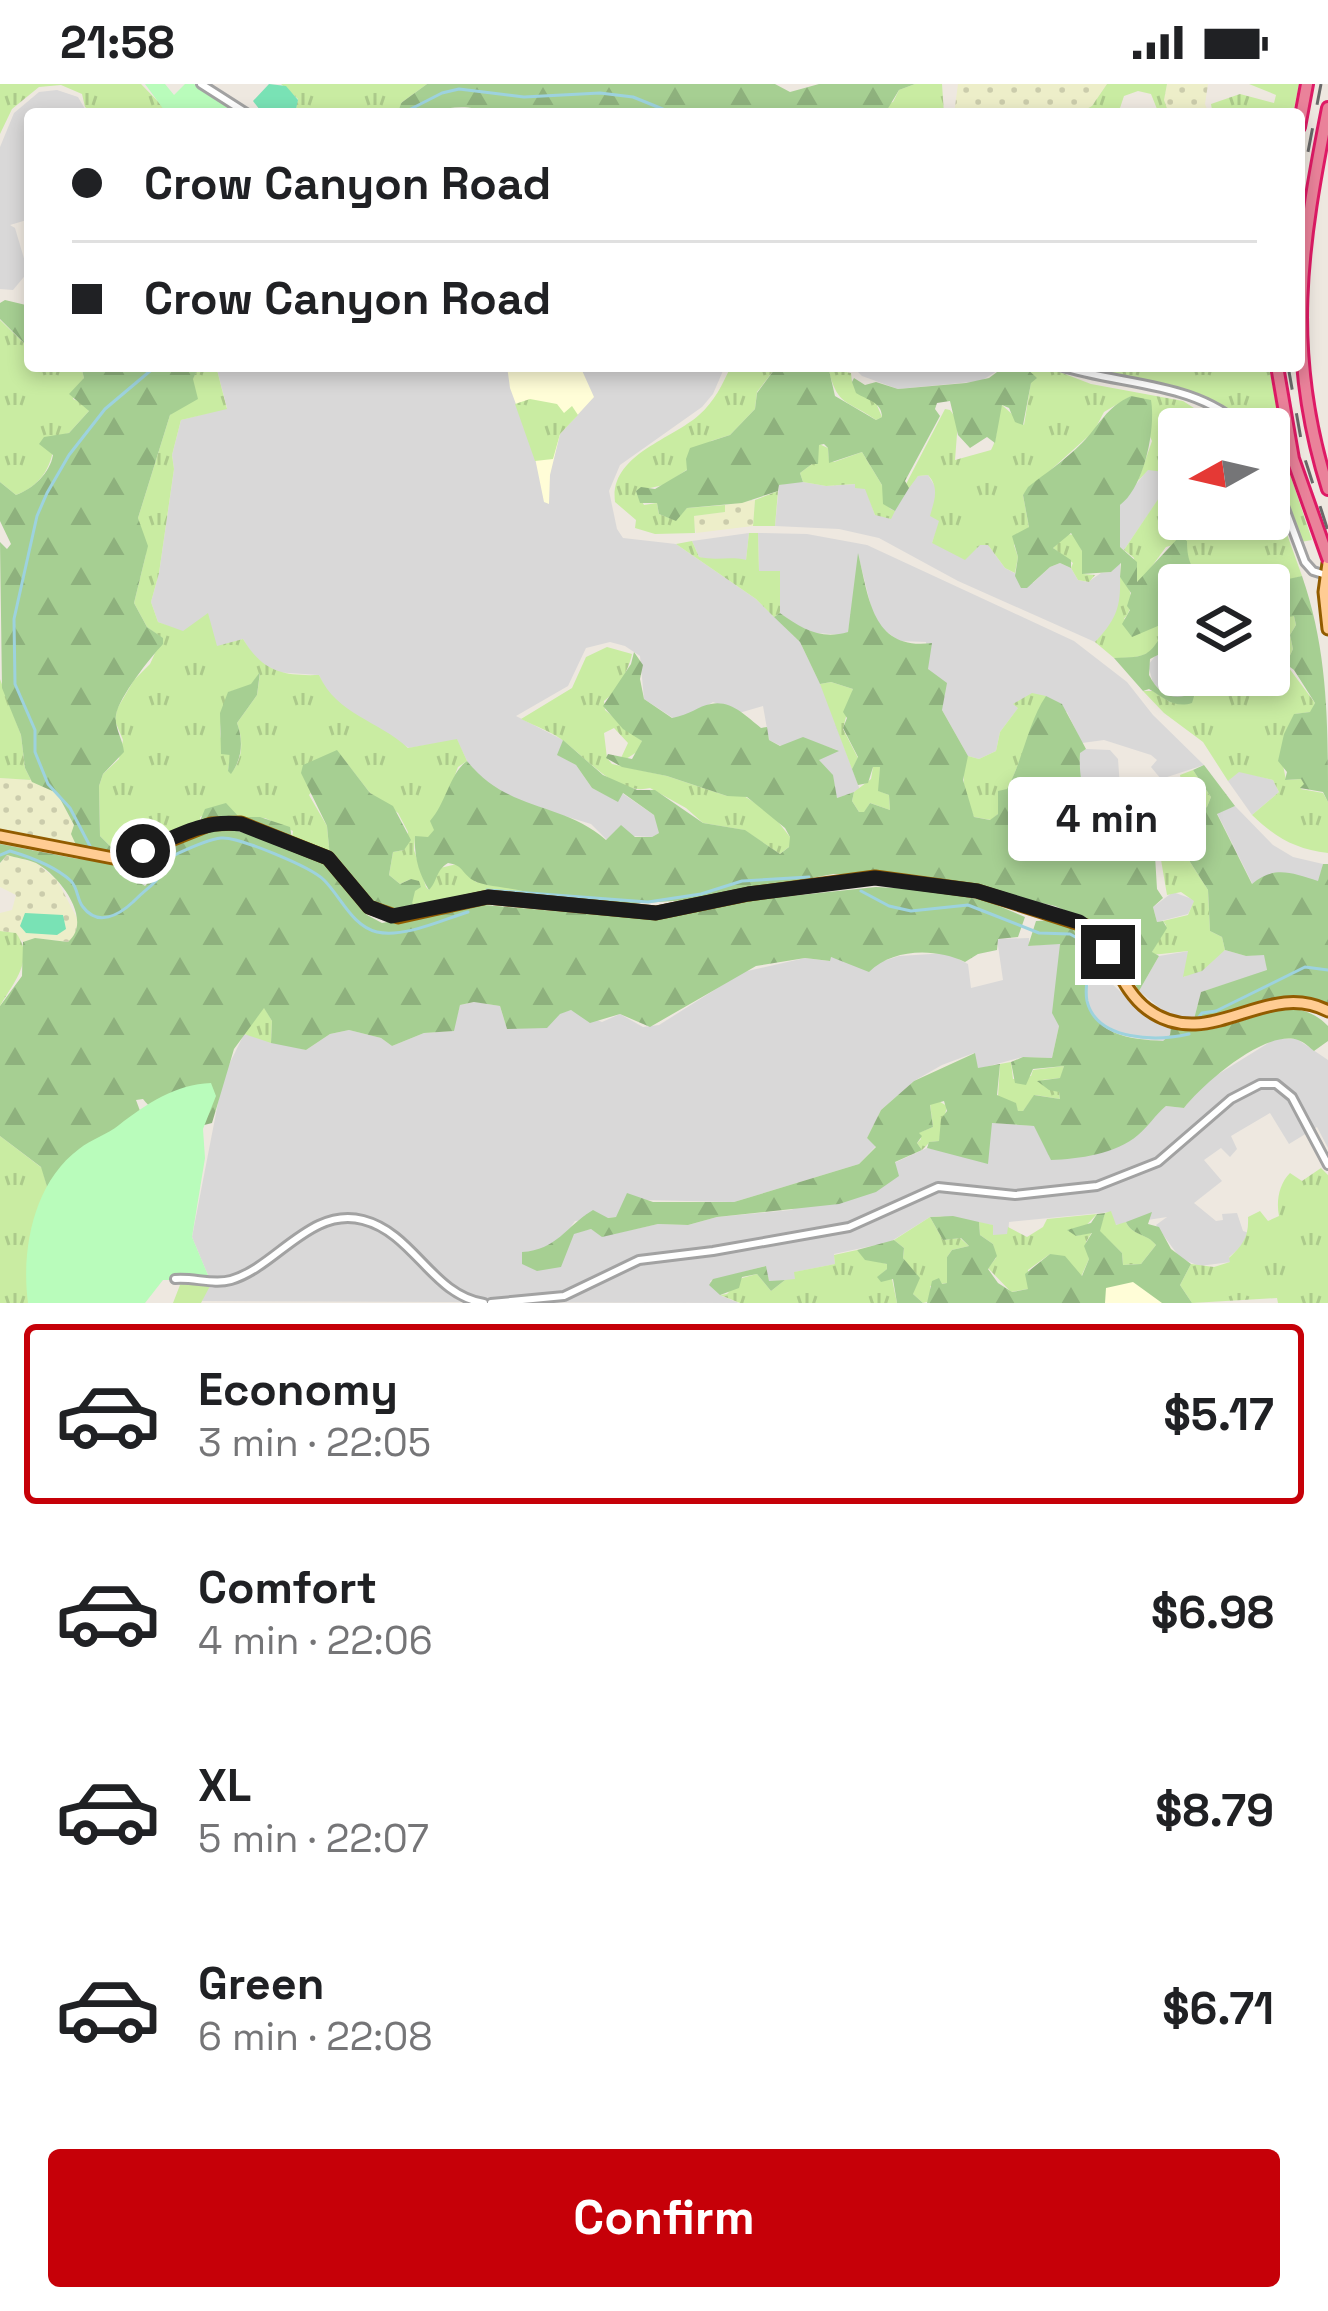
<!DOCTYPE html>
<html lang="en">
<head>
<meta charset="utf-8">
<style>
	body { margin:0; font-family:"Space Grotesk",sans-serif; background:#f6f6f6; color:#202124; height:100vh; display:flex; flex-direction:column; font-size:45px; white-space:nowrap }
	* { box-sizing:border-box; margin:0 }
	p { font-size:39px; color:#757577 }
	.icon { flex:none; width:66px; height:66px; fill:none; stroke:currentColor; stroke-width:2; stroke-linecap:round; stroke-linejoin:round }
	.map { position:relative; height:1219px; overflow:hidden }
	.panel { display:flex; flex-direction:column; background:#fff; flex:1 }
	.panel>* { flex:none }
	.banner { position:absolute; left:24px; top:24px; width:1281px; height:264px; border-radius:12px; box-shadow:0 6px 18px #0003; display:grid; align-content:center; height:264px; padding:0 48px; background:#fff }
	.needle { width:78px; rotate:262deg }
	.buttons { position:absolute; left:1158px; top:324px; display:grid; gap:24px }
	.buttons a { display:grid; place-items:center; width:132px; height:132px; border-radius:12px; background:#fff; box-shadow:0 6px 18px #0003; font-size:60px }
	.end { position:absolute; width:54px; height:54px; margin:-27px; border:15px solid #1b1b1b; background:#fff; box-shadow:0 0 0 6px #fff }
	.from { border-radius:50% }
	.bubble { position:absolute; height:84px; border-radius:12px; background:#fff; box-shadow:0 6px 18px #0003; font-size:39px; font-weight:600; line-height:84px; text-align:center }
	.banner b { display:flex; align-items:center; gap:42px; height:114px; font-size:45px }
	.banner b+b { border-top:3px solid #e0e0e0 }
	.banner i { width:30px; height:30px; background:#202124 }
	ul { padding:21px 0 0; list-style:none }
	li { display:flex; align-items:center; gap:36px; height:180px; margin:0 24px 18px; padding:0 24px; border:6px solid transparent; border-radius:12px }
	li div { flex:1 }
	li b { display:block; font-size:45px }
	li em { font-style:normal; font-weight:600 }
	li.current { border-color:#c60008 }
	li>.icon { width:108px; height:108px; stroke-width:1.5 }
	.primary-button { display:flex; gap:24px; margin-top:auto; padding:24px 48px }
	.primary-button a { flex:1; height:138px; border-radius:12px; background:#c60008; color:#fff; font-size:48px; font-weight:600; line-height:138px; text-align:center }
	.status { display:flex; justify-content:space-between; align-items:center; height:84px; padding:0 60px; background:#fff; direction:ltr }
	.status svg { height:33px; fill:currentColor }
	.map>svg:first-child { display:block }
	.residential { fill:#d9d8d8 }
	.education { fill:#fffdd7 }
	.farmland { fill:url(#farmland-dots) }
	.grass { fill:url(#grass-tufts); fill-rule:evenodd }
	.forest { fill:url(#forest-firs) }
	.park { fill:#b9fcbb }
	.pitch { fill:#79e2b5 }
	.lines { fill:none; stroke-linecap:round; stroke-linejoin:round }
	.stream { stroke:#9dd2de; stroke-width:3 }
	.minor-casing { stroke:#a2a2a2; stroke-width:12 }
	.major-casing { stroke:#925c00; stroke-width:15 }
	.highway-casing { stroke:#de1a65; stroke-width:16 }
	.minor { stroke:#fff; stroke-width:6 }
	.major { stroke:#ffcc93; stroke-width:9 }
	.highway { stroke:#ea829a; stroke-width:10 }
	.rail { stroke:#696969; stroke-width:3; stroke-dasharray:24 24; stroke-linecap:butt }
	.route { stroke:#1b1b1b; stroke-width:15 }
</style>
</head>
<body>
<div class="status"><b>21:58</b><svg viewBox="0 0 49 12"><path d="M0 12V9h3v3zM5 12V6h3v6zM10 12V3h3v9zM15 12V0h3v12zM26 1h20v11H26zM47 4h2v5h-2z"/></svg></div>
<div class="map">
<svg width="1328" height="1219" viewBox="0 0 1328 1219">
	<defs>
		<pattern id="farmland-dots" width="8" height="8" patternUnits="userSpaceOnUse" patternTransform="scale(3)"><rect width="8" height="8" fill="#edeec9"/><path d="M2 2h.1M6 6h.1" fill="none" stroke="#cbccac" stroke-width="1.8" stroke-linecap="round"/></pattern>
		<pattern id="grass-tufts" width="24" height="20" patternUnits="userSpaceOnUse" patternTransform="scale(3)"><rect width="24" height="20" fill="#c9eca2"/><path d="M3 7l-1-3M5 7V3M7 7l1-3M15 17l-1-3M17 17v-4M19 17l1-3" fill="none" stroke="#acca8b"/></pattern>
		<pattern id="forest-firs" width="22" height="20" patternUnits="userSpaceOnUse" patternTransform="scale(3)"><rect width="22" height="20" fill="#a6cf92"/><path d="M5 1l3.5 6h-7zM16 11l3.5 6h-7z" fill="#8eb17d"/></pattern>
	</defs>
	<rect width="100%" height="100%" fill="#eee8e0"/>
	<path class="residential" d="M57 6 78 13 88 30H30V135L10 141 15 144 28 188 13 206 0 205V63L14 29 39 8Z
		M216 282H725L713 310 702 323 620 381 609 407 617 445 623 454 676 460 756 515 800 558 824 608 860 706 837 714 818 676 837 666 808 656 781 662 769 656 763 622 739 629 713 618 692 631 673 634 644 615 640 572 625 562 610 558 586 564 568 602 516 632 563 656 558 671 576 681 592 704 618 717 622 709 654 731 659 739V749L652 753 615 751 607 756 591 740 512 716 483 697 467 677 457 656 409 664 344 625 326 606 319 591 274 588 255 575 243 555 217 563 158 538 151 518 159 489 174 385 172 371 181 336 227 324Z
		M852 282H1005L981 297 898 305 862 292Z
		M1154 384 1164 388 1169 400 1124 466 1119 463 1120 421 1148 385Z
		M928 391 936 404 940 437 932 459 988 461 1005 484 1033 499 1050 483 1060 479 1071 484 1078 496 1088 498 1101 489 1111 488 1120 479 1121 521 1113 539 1095 558 958 497 879 454 839 445 775 442 779 401 798 397 826 402 856 400 866 405 875 431 918 392Z
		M749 449 746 476 716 478 699 473 692 457Z
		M758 449 807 450 867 461 1074 557 1127 598 1153 631 1204 681 1161 695 1151 683 1157 676 1151 671 1104 656 1082 659 1067 628 1019 623 1000 648 996 667 979 675 968 672 942 626 928 585 926 558 899 557 875 539 859 474 848 548 843 551 805 548 780 529V488L759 487Z
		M1179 560V591H1199L1195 609 1178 615 1167 613 1153 599 1148 581 1157 570Z
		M1086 665 1110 666 1118 675 1121 718 1117 730 1112 734 1096 726 1087 713 1079 690 1080 668Z
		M1239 687 1273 696 1279 708 1252 731 1228 697Z
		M1235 722 1273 761 1293 773 1323 780 1319 797 1253 801 1217 729Z
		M1180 729 1183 754 1168 769 1160 770 1152 732Z
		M164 764 163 783 144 802 137 797 131 778Z
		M1173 808 1195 816 1188 830 1157 838 1153 823Z
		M1029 854V862L1060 859 1059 942 1052 974 1023 973 978 985 974 969 942 981 914 997 881 1026 867 1054 876 1062 859 1080 734 1118 641 1116 616 1133 575 1137 560 1157 537 1167 523 1180 574 1149 591 1145 603 1152 658 1140 688 1141 717 1133 791 1126 927 1064 952 1069 992 1039 1034 1042 1149 1036 1166 1022 1184 1024 1204 999 1275 955H1297L1328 976V1064L1317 1043 1289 1060 1270 1029 1231 1052 1237 1065 1230 1073 1221 1064 1204 1076 1222 1097 1194 1119 1216 1137 1223 1136 1222 1130 1237 1129 1243 1147 1249 1149 1242 1162 1229 1173 1231 1178 1199 1182 1180 1174 1156 1141 1167 1133 1115 1141 1111 1128 1009 1138 1008 1151H992V1141L940 1132 930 1133 890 1158 834 1170 835 1180 795 1188V1196L769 1197 765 1182 710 1197 722 1212 739 1219 202 1217 210 1196 192 1153 223 993 244 950 306 966 330 950 349 946 381 954 392 962 424 949 453 947 460 921 475 918 500 922 507 945 571 926 602 938 620 930 643 943 659 941 743 888 805 874 829 877 830 873 877 879 899 872 947 869 968 880 971 904 1003 896 997 855Z
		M1225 866 1246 872 1265 870 1267 887 1201 908 1194 935 1166 929 1139 907 1159 872 1189 867 1184 893Z
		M1105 886 1111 899 1139 925 1171 943 1170 951 1163 957 1141 955 1114 949 1099 939 1089 926 1086 905 1096 890Z"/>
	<path class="education" d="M507 282H580L594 313 560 350 550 391 549 420 544 418 534 369 510 304Z
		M1135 1197 1145 1200 1167 1219H1104L1103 1203Z"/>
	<path class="farmland" d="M958 0H1107L1092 22 1077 30H954Z
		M1167 0H1208L1205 20 1209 30H1169L1164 16Z
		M755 416 753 442 696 449 693 432 724 428 725 421Z
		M0 694 31 696 57 709 74 742 77 763 0 749Z
		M7 771 36 779 57 796 78 836 75 852 68 858 35 854 23 858 15 849 0 847V829L12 826 16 811 0 803V780Z"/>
	<path class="grass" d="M0 0H141L170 30H95L85 23 82 10 61 1 39 3 12 25 0 50Z
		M281 0H427L401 19 399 30H295L298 15Z
		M915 0H942L944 30H872L870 27 893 18 899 6Z
		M1107 0H1167L1164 16 1169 30H1159L1151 10 1138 7 1124 12 1118 30H1077L1092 22Z
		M1249 0H1299L1293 30H1216L1212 26 1211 20 1240 10 1274 19 1276 11Z
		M0 236 30 265V282L82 286 84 294 73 315 85 320 89 327 69 349 55 353C53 380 43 401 16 411L0 398Z
		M199 282H216L227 325 181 336 172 371 174 385 159 489 151 518 158 538 183 547 208 529 217 562 243 555C263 588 282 592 319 591 337 631 378 636 408 664L457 655 467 677 458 683 435 746 429 753H415L414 766 426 803 429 806 440 784 457 780 476 798 504 801 530 809 527 813 470 810 410 828 411 795 400 800 389 791 393 768 404 766 408 748 398 729 370 709 342 673 309 711 327 742 330 773 292 755 293 747 265 734 239 733 222 722 200 733V737L131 767H115L100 752 99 702 103 690 119 675 123 656 115 637 117 625 134 596 150 580 162 554 147 543 134 519 146 470 138 434 170 331 179 323ZM260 589 257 611 237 639C243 655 244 674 231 689L228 686 231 671C210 650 225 631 229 608L251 601Z
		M731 282H777L757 308 755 325 730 351 711 357 688 385 664 401 636 407 644 421 657 419 659 430 675 436 687 424 725 421V428L694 432 695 449 655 450 635 444 636 436 615 418C609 371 671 356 699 331 715 317 722 301 731 282Z
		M1024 282H1044L1091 300 1183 317 1227 345H1179V435H1269V400L1302 492 1286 497 1273 495 1257 501H1208L1187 476V457L1166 463 1142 496 1136 498 1134 474 1124 466 1169 399 1164 388 1148 386 1138 397 1152 357 1131 312 1104 328 1094 347 1023 411 1029 443 1014 461 1018 473 1015 489 1005 484 988 461H980L965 476 932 459 939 437 930 432C934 417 940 404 928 391L918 392 909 404 905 402 945 325 950 326 958 337 955 376 991 366C1001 348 994 334 1002 321L1024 341 1031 298Z
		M1080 282H1269L1287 381 1312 456 1301 458 1269 369V345H1251C1205 296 1140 300 1080 282Z
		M828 284 851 289 852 298 876 319 882 333 876 336C847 315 838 324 828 284Z
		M530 315 557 320 564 329 572 322 578 331 560 350 553 375 535 377 515 320Z
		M819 360 828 364 829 376 834 378 862 368 882 401 890 425 895 427 891 435 875 431 865 405 855 404V400L826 402 803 398 800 389 812 380Z
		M778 407 775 442H753L755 416Z
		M749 449H758L759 487H780V529L774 533 756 515 676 460 692 457 699 473C717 477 729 472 746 476Z
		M1067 450 1075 451 1082 467 1083 490 1095 491 1089 498 1078 496 1071 484 1073 479 1053 464Z
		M1120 493C1133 503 1135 523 1124 535L1145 544 1179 533V548L1161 552C1154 574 1135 574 1114 574L1095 558C1116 536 1121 523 1120 493Z
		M1269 528 1294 532 1296 541 1290 551 1293 565 1286 580 1315 619 1311 628 1295 630 1283 681 1286 696 1301 695 1305 700 1301 705 1323 709 1328 718V769C1295 765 1276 754 1252 731L1279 708 1273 696 1239 688 1228 697 1203 658 1164 629 1143 607H1153L1170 618 1195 612 1199 591H1269Z
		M607 563 632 570C629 585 617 608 604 617L605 626 642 657 640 666 626 675 621 674 628 659 614 644 604 649 607 674 612 680 667 692 727 712 741 710 772 730 790 753V762L780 770 744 746 703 739 686 724 650 704C618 712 588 676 565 658 553 648 535 642 521 635L572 604 586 573Z
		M0 595 21 651 25 684 31 696 0 694Z
		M831 598 853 605 843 645 858 674 852 685 820 600Z
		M1032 609 1046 612 998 730 991 736 974 733C965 712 959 694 968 672L979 675 996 667 1000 648 1018 624 1013 620Z
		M873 683H880L879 707 889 711 890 726 870 719 864 729 859 728 852 717 854 708 871 695Z
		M1193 686 1211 713 1207 723 1187 732 1185 770 1208 806 1210 847 1222 853 1225 866 1202 887 1183 893 1188 867 1152 871V868L1166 841 1163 837 1188 831 1194 817 1181 808 1167 811 1160 770 1168 769 1183 754 1180 730H1172L1185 715 1180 691Z
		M0 847 16 849C36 875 13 899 0 922Z
		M264 923 272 937 271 959 244 950Z
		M1011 978 1013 995 1031 992 1033 986 1064 982 1061 994 1042 996 1059 1008 1060 1015 1035 1011 1023 1027H1018L1015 1019 998 1013 1000 980Z
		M937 1016 947 1022 939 1057 930 1058 922 1066 917 1059 921 1055 918 1049 933 1043 930 1020Z
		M0 1052 42 1084 48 1106 28 1219H0Z
		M1321 1084 1328 1091V1219H1278L1277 1214 1192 1219 1180 1201 1191 1180 1214 1183 1230 1178 1229 1174C1243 1161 1249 1153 1248 1133L1260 1127 1268 1137 1279 1132C1276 1117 1279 1100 1290 1089L1302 1097Z
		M1111 1127 1116 1141 1126 1138C1132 1152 1148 1149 1156 1161L1141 1180 1123 1181 1122 1169 1099 1147 1105 1129Z
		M1097 1130 1076 1152 1092 1148 1086 1158 1089 1175 1081 1193 1050 1170 1028 1186V1205L1011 1208 988 1184 996 1174 993 1160 980 1151 979 1138 993 1141V1151L1007 1150 1008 1143 1027 1153 1043 1143 1047 1135Z
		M930 1133 943 1156 960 1154 969 1162 952 1166 947 1173 950 1189 947 1199 930 1202 931 1217 923 1219 913 1210 915 1191 903 1174 904 1164 894 1156Z
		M857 1166 871 1176 887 1180V1185L878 1193 892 1195 897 1219H740L720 1211 727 1210 742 1194 757 1190 771 1207 785 1196 795 1195 794 1188 835 1180 834 1171Z
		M175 1196 210 1202 201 1219H173L180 1201Z"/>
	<path class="forest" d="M427 0H775L790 8 819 0H915L899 6 887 26H871L872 30H485C465 14 427 32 398 29L401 19Z
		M5 216 30 222V265L0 235V219Z
		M68 282H199L193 295 198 315 170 331 138 434 148 462 134 519 147 543 163 554V560C150 574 119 613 116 631 114 644 123 655 124 668L103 690 99 702 100 752 115 767 103 770 77 763 71 750 74 741 57 709 32 698 25 684 21 651 2 604 0 458 7 465 11 460 0 437V398L16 411C33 405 50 389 53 371L39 360 44 353 69 349 89 327 69 310 84 294 82 286Z
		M777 282H828L835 312 876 336 882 333C882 318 867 316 856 309L852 298 854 294 865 301 876 298 898 305 966 299 989 294 1005 282H1024L1037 294 1031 299 1023 341 1015 338 1009 324 1002 321 995 359 987 353 970 364 958 351 950 317 937 319 935 325 940 332 905 397 909 404 895 427 883 420 882 401 862 368 829 379 828 364 824 360 819 361 818 380H812L800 389 803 398 779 401 778 407 742 419 687 424 676 437 659 430 657 419H640L636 407 641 403 655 405 687 386 686 375 690 364 730 351 755 325 757 309Z
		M1131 312 1151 316C1156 345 1144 404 1120 421V463L1137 478V498L1180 452 1187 457C1187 478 1192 487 1209 500L1179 501V533L1132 553 1122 540 1130 526 1127 522 1131 509 1120 493 1121 479 1111 488 1082 490V467L1071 449 1053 464 1071 476V484L1060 479 1050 483 1027 504H1021L1015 492 1018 473 1012 452 1029 443 1023 411 1028 403C1046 389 1065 376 1082 359 1100 341 1106 323 1131 312Z
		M858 469C869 514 872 567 932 559L928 585 947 599 942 626 968 672 963 696 974 733 990 736 998 730V707L1007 705C1023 676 1029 636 1046 612L1062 620 1086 665 1080 669C1079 687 1081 713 1096 726 1106 735 1111 736 1115 749L1119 751 1128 723 1139 718 1154 755 1157 805 1163 814 1153 823 1157 838 1163 837 1167 844 1152 868 1159 872 1139 907 1113 863 1085 835 1055 822 915 791 833 790 704 815 628 820 527 813 529 809C514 803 481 803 471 795 461 787 462 781 448 779 435 787 438 797 429 806 419 790 414 773 415 752L428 753 434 746 430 737C446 719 450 689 467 677 509 729 561 717 606 756L621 741 635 753H652L659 749 654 731 623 709 618 718 592 704 576 681 557 671 563 656 603 691 637 706H655L703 739 745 746 780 770 789 763 790 753 785 744 747 713 727 712 667 692 622 683 606 674 608 670 632 675 642 657 623 645 603 622 631 580 634 568 643 581 640 595 644 615 672 634C690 631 698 622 711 620 731 616 746 632 761 644L767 643 769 656 780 662 803 653 839 667 819 676 833 691 837 714 854 708 852 717 859 728H864L870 719 890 726 889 711 878 707 880 683H873L868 699 858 701 852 685 858 673 843 644 847 634 843 628 853 605 831 598 820 600 800 558 774 533 780 529C802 545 821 556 848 548Z
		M1302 492C1328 567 1328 638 1328 718L1323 708 1300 704 1304 700 1301 695 1285 696 1287 688 1278 677 1284 650 1294 630 1310 628 1315 619 1294 586 1286 580 1293 565 1290 551 1296 541 1294 532 1283 534 1269 528V501H1257L1268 499 1269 493 1275 498Z
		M1165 545 1179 548V560L1150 575 1149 591C1160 613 1174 617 1195 609L1192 619C1174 625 1163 613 1149 605L1143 607 1114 574C1147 573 1149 573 1165 545Z
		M260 588 257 611 237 639C243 655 243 674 231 690L228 687 230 671 221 670 220 629 228 608 251 600Z
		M337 666 370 709 393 722 411 756 404 766 393 768 389 791 400 800 411 795 419 797 421 803 415 807 410 828 377 826 330 773 327 742 301 689 303 681Z
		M1204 681 1235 722 1217 730 1252 800C1274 781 1292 789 1318 797L1323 780H1328V921C1279 900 1242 936 1194 935L1201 908 1267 886 1264 871 1246 872 1225 866 1222 853 1210 847 1208 806 1185 770 1187 732 1207 723 1211 713 1193 686Z
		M226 719 239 733H260L290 743 292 755 239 736 200 737 205 725Z
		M218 742 275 757 319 776 334 787 367 831 382 839 485 821 648 835 744 817 876 803 932 806 987 817 1025 833 1018 853 998 855 997 866 978 870 965 878C936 864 893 864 869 888L831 873 830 877 805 874 756 882 650 943 620 930 590 939 571 926 560 930 547 944 507 945 500 922 474 918 460 921 454 947 424 949 392 962 381 954 349 946 330 950 306 966 271 959 272 937 264 924 234 965 212 1039C188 1047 159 1035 143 1015L136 1016 143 1035 48 1106 41 1083 0 1052V922L22 892 23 858 35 854 68 858C94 836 59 791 36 779 27 775 16 774 7 771L0 779V760L78 775 131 778 137 797 145 802 163 783 164 764Z
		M1055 836C1093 852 1103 861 1117 900L1111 899 1104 886C1073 899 1087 936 1113 948 1128 955 1147 956 1163 957L1170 951 1171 943C1232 962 1283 896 1328 942V957L1314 967C1309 963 1304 958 1298 956 1265 945 1203 1000 1184 1024L1166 1022C1155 1031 1148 1043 1138 1051 1116 1070 1079 1075 1051 1076L1034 1042 992 1039 988 1080 927 1064 929 1058 939 1057 941 1035 947 1027 944 1017 930 1021 933 1043 919 1049 922 1052 917 1059 922 1066 895 1078 899 1092 876 1108 839 1120 717 1133 688 1141 658 1140 602 1153 591 1145 574 1150 561 1183 537 1187 522 1180V1168C557 1166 565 1143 593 1126L608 1134 616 1133 627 1109 653 1118H734L859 1080 876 1063 867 1054 881 1026 914 997 975 969 978 984 1000 980 997 1011 1016 1019 1018 1027H1023L1034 1011 1060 1015 1059 1008 1049 1006 1037 997 1060 994 1064 982 1033 985 1026 1001 1015 999 1011 978 1023 973 1052 974 1059 942 1052 929 1060 860 1028 862 1036 837Z
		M1152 1128 1148 1140 1159 1143 1171 1165 1191 1180 1180 1201 1192 1219H1162L1133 1198 1106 1204 1105 1219H927L932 1197 939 1194 942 1200 947 1199V1173L952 1166 969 1162 961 1154 943 1156 930 1133 953 1132 979 1138 980 1151 993 1160 997 1172 988 1185 998 1199 1012 1208 1028 1205 1025 1190 1050 1170 1065 1172 1082 1192 1089 1175 1084 1162 1092 1149 1076 1152 1067 1146 1091 1139 1097 1130 1105 1129 1100 1147 1122 1169 1123 1181 1141 1180 1156 1161C1147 1149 1132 1152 1126 1138Z
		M894 1156 904 1164 903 1174 920 1194 913 1210 923 1219H897L893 1195 881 1198 877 1193 887 1185V1180L865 1176 857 1166Z
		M766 1182 769 1197 785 1196 771 1207 757 1190 742 1193 739 1204 720 1211 709 1201 713 1195Z"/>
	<path class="park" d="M145 0H165L174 11 185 0H194L239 30H167Z
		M211 999 216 1012 203 1045 205 1074 192 1153 210 1196H163L145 1219H28C21 1167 33 1099 79 1065 91 1055 107 1051 119 1041 146 1020 176 1000 211 999Z"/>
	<path class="pitch" d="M269 0 286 2 298 16 295 30H263L253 17Z
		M25 829 63 831 66 845 57 851 26 849 20 842Z"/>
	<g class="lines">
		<path class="stream" d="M401 30 442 9 459 5 524 13 600 9 633 13 675 30
			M91 764 70 724 48 700 35 668V646L15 600 14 535 37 432 47 409 69 371 105 325 156 282
			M0 771 10 767C30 773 55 782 71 797 78 804 77 816 83 823 98 843 119 831 133 818 153 797 156 804 168 774 184 767 204 756 221 754 237 752 311 783 324 796 341 813 352 842 377 848 404 854 442 836 468 828
			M487 806 648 818 701 810 742 797 809 793
			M861 807 889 822 911 827 968 821 1039 849 1070 850 1086 859 1093 868C1090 883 1084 902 1087 917 1097 958 1158 957 1189 950
			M1198 934 1202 929 1216 927 1305 883 1328 886"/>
		<g class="minor-casing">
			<path id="minor" d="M201 0 248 30
				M1060 282C1122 302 1196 297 1245 345
				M1269 382 1305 478 1313 487 1326 491
				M175 1195C193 1193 213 1201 231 1196 276 1183 311 1122 363 1136 414 1149 432 1211 484 1219
				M491 1219 564 1212 639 1176 713 1167 849 1143 938 1103 1015 1111 1097 1102 1158 1078 1231 1015 1260 1000H1276L1292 1013 1328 1081"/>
		</g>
		<g class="major-casing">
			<path id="major" d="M1328 479 1324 508 1328 545
				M0 752 113 774 143 767 211 740 241 739 328 774 369 823 398 833 488 813 656 829 749 810 875 793 977 807 1086 842C1113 864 1119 904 1147 925 1209 971 1266 894 1328 927"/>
		</g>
		<g class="highway-casing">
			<path id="highway" d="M1328 24C1301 162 1284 266 1328 405
				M1299 43 1307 0
				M1277 282 1293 375 1328 474"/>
		</g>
		<use href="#minor" class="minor"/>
		<use href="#major" class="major"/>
		<use href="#highway" class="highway"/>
		<path class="rail" d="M1299 115 1321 0
			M1288 282 1304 372 1328 447"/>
	</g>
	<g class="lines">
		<path class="route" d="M143 767C175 753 205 735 241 740L328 774 369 823 392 832 488 813 656 829 748 810 875 794 977 807 1079 838 1096 850 1108 868"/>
	</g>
</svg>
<div class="buttons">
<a><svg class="needle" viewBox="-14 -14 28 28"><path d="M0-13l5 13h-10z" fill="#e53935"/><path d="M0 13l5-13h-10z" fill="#757577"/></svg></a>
<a><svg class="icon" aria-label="layers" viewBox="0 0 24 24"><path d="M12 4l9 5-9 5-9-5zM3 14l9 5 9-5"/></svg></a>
</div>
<i class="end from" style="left:143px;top:767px"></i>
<i class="end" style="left:1108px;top:868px"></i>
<div class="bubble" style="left:1008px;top:693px;width:198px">4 min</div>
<div class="banner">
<b><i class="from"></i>Crow Canyon Road</b>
<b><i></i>Crow Canyon Road</b>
</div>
</div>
<section class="panel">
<ul>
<li class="current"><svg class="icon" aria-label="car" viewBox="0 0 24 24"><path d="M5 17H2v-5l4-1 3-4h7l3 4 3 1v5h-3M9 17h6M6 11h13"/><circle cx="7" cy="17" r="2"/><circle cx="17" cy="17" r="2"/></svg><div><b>Economy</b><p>3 min · 22:05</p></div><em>$5.17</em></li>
<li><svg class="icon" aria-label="car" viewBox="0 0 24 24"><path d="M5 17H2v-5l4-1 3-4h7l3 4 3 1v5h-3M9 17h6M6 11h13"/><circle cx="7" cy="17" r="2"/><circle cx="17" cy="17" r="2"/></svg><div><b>Comfort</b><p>4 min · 22:06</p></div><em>$6.98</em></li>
<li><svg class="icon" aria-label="car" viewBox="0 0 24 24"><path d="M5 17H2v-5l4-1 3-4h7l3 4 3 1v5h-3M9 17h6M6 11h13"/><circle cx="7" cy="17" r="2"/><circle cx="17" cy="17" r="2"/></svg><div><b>XL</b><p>5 min · 22:07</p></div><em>$8.79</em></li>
<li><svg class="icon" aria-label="car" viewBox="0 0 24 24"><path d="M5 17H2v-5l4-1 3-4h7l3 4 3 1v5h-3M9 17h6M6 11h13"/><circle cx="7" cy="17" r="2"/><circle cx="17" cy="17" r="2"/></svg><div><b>Green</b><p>6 min · 22:08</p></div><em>$6.71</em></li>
</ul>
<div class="primary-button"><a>Confirm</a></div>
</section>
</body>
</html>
